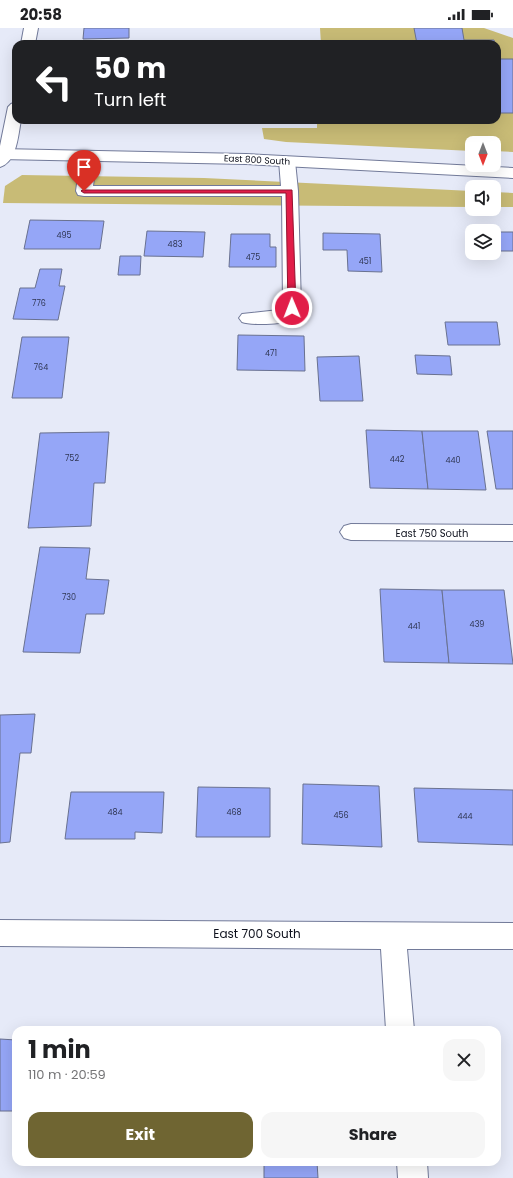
<!DOCTYPE html>
<html lang="en">
<head>
<meta charset="utf-8">
<style>
	:root { --surface:#fff; --page:#f6f6f6; --text:#202124; --muted:#757577; --accent:#6f6532 }
	body { margin:0; font-family:Poppins,sans-serif; background:var(--page); color:var(--text); height:100vh; display:flex; flex-direction:column; font-size:15px; white-space:nowrap }
	* { box-sizing:border-box; margin:0 }
	p { font-size:13px; color:var(--muted) }
	.icon { flex:none; width:22px; height:22px; fill:none; stroke:currentColor; stroke-width:2; stroke-linecap:round; stroke-linejoin:round }
	.map { position:relative; flex:1; overflow:hidden }
	.sheet { position:absolute; left:12px; top:998px; width:489px; height:140px; display:flex; flex-direction:column; background:var(--surface); border-radius:12px; box-shadow:0 4px 16px #0002 }
	.sheet>* { flex:none }
	.guide { position:absolute; left:12px; top:12px; width:489px; height:84px; border-radius:12px; box-shadow:0 4px 16px #0002; background:#202124; color:#fff; overflow:hidden }
	.needle { width:26px; rotate:180deg }
	.fabs { position:absolute; left:465px; top:108px; display:grid; gap:8px }
	.fabs a { display:grid; place-items:center; width:36px; height:36px; border-radius:8px; background:var(--surface); box-shadow:0 4px 16px #0002; font-size:20px }
	.pin { position:absolute; display:grid; place-items:center; width:34px; height:34px; color:#fff; margin:-41px -17px; border-radius:50% 50% 50% 0; rotate:-45deg; box-shadow:0 0 4px #0007 }
	.pin .icon { rotate:45deg }
	.me { position:absolute; width:44px; margin:-22px; rotate:359deg; stroke-linejoin:round; filter:drop-shadow(0 0 3px #0008) }
	.turn { display:flex; align-items:center; gap:14px; height:84px; padding:0 16px; font-size:18px }
	.turn .icon { width:52px; height:52px; stroke-width:2.5 }
	.turn b { display:block; font-size:28px; line-height:34px }
	.round { display:grid; place-items:center; flex:none; width:42px; height:42px; border-radius:12px; background:var(--page) }
	.overview { display:flex; align-items:center; justify-content:space-between; height:68px; padding:0 16px }
	h1 { font-size:24px; font-weight:700; line-height:30px }
	.button { display:flex; gap:8px; margin-top:auto; padding:8px 16px }
	.button a { flex:1; height:46px; border-radius:12px; background:var(--accent); color:#fff; font-size:16px; font-weight:700; line-height:46px; text-align:center }
	.button a+a { background:var(--page); color:var(--text) }
	.status { display:flex; justify-content:space-between; align-items:center; height:28px; padding:0 20px; background:var(--surface); direction:ltr }
	.status svg { height:11px; fill:currentColor }
	.map>svg:first-child { display:block }
	.green { fill:#c8bb76 }
	.building { fill:#95a6f7; stroke:#697190 }
	.lines { fill:none; stroke-linecap:round; stroke-linejoin:round }
	.minor-casing { stroke:#727a99; stroke-width:2 }
	.major-casing { stroke:#727a99; stroke-width:2 }
	.minor { fill:#fff; fill-rule:evenodd }
	.major { fill:#fff; fill-rule:evenodd }
	.route { fill:#e11d48; stroke:#92132f }
	.labels { text-anchor:middle; stroke-width:3.5; stroke-linejoin:round; paint-order:stroke }
	.number-label { font-size:8px; fill:#2f3653 }
	.far-street-label { font-size:9px; fill:#0d101c; stroke:#fff }
	.street-label { font-size:10px; fill:#0d101c; stroke:#fff }
	.near-street-label { font-size:12px; fill:#0d101c; stroke:#fff }
</style>
</head>
<body>
<div class="status"><b>20:58</b><svg viewBox="0 0 49 12"><path d="M0 12V9h3v3zM5 12V6h3v6zM10 12V3h3v9zM15 12V0h3v12zM26 1h20v11H26zM47 4h2v5h-2z"/></svg></div>
<div class="map">
<svg width="513" height="1150" viewBox="0 0 513 1150">
	<rect width="100%" height="100%" fill="#e6eaf8"/>
	<g class="green">
		<polygon points="320,0 484,0 513,10 513,124 494,123 494,115 472,115 472,123 286,114 264,111 262,100 317,100 317,92 497,92 497,16 321,16"/>
		<polygon points="22,147 204,150 472,163 472,179 3,175 5,158"/>
		<polygon points="494,164 513,165 513,179 494,179"/>
	</g>
	<g class="building">
		<polygon points="84,0 129,0 129,10 83,11"/>
		<polygon points="414,0 462,0 464,12 494,12 495,16 417,16"/>
		<rect x="497" y="31" width="16" height="54"/>
		<polygon points="30,192 104,193 100,221 24,221"/>
		<polygon points="147,203 205,204 203,229 144,228"/>
		<rect x="494" y="204" width="19" height="19"/>
		<polygon points="323,205 380,206 382,244 348,243 347,222 323,222"/>
		<polygon points="231,206 270,206 270,219 276,219 276,239 229,239"/>
		<polygon points="120,228 141,228 140,247 118,247"/>
		<polygon points="40,241 62,241 59,258 65,258 58,292 13,291 20,260 35,260"/>
		<polygon points="445,294 497,294 500,317 448,317"/>
		<polygon points="238,307 304,308 305,343 237,342"/>
		<polygon points="22,309 69,309 62,370 12,370"/>
		<polygon points="415,327 450,328 452,347 417,346"/>
		<polygon points="359,328 363,373 320,373 317,329"/>
		<polygon points="366,402 422,403 428,461 370,460"/>
		<polygon points="422,403 478,403 486,462 428,461"/>
		<polygon points="487,403 513,403 513,461 496,461"/>
		<polygon points="109,404 105,455 94,455 91,498 28,500 40,405"/>
		<polygon points="40,519 90,520 86,551 109,552 104,586 86,586 80,625 23,624"/>
		<polygon points="380,561 442,562 449,635 384,634"/>
		<polygon points="442,562 504,562 513,636 449,635"/>
		<polygon points="35,686 31,725 20,725 10,814 0,815 0,687"/>
		<polygon points="303,756 379,758 382,819 302,816"/>
		<polygon points="198,759 270,760 270,809 196,809"/>
		<polygon points="414,760 513,762 513,817 418,814"/>
		<polygon points="71,764 164,764 162,805 135,804 135,811 65,811"/>
		<polygon points="0,1011 16,1012 16,1083 0,1083"/>
		<polygon points="264,1134 317,1134 318,1150 264,1150"/>
	</g>
	<g class="lines">
		<g class="minor-casing">
			<g id="minor">
				<polygon points="24,0 38,0 35,16 21,16"/>
				<path d="M16 74V92H21C18 107 17 134 0 139V118L8 79 11 76Z"/>
				<path d="M89 123 95 125 97 128 93 158H281L279 133 281 130H293L295 133 298 163 301 280C298 284 295 290 290 292 282 297 250 297 242 294L239 290 242 286 279 282 283 278 282 168H84L78 167 76 163 81 128 83 125Z"/>
				<polygon points="351,496 513,497 513,513 351,512 344,510 340,504 344,498"/>
				<polygon points="0,892 513,895 513,921 407,921 414,1002 386,1002 381,921 0,918"/>
				<polygon points="397,1134 427,1134 428,1150 398,1150"/>
			</g>
		</g>
		<g class="major-casing">
			<polygon id="major" points="0,121 246,126 513,140 513,150 246,136 0,131"/>
		</g>
		<use href="#minor" class="minor"/>
		<use href="#major" class="major"/>
	</g>
	<polygon class="route" points="82,162 292,162 296,280 292,282 288,280 286,165 84,165 81,163"/>
	<g class="labels">
		<g class="number-label">
			<text x="64" y="210">495</text>
			<text x="175" y="219">483</text>
			<text x="253" y="232">475</text>
			<text x="365" y="236">451</text>
			<text x="39" y="278">776</text>
			<text x="271" y="328">471</text>
			<text x="41" y="342">764</text>
			<text x="72" y="433">752</text>
			<text x="397" y="434">442</text>
			<text x="453" y="435">440</text>
			<text x="69" y="572">730</text>
			<text x="477" y="599">439</text>
			<text x="414" y="601">441</text>
			<text x="115" y="787">484</text>
			<text x="234" y="787">468</text>
			<text x="341" y="790">456</text>
			<text x="465" y="791">444</text>
		</g>
		<g class="far-street-label">
			<text transform="translate(257 132) rotate(3)" y="3">East 800 South</text>
		</g>
		<g class="street-label">
			<text x="432" y="509">East 750 South</text>
		</g>
		<g class="near-street-label">
			<text x="257" y="910">East 700 South</text>
		</g>
	</g>
</svg>
<div class="fabs">
<a><svg class="needle" viewBox="-14 -14 28 28"><path d="M0-13l5 13h-10z" fill="#e53935"/><path d="M0 13l5-13h-10z" fill="#757577"/></svg></a>
<a><svg class="icon" aria-label="sound" viewBox="0 0 24 24"><path d="M4 9h4l5-4v14l-5-4H4zM17 9q2 3 0 6"/></svg></a>
<a><svg class="icon" aria-label="layers" viewBox="0 0 24 24"><path d="M12 4l9 5-9 5-9-5zM3 14l9 5 9-5"/></svg></a>
</div>
<div class="pin" style="left:84px;top:163px;background:#d93025"><svg class="icon" aria-label="arrive" viewBox="0 0 24 24"><path d="M6 21V4h12l-3 4 3 4H6"/></svg></div>
<svg class="me" style="left:292px;top:280px" viewBox="-20 -20 40 40"><circle r="17" fill="#e11d48" stroke="#fff" stroke-width="3"/><path d="M0-11L8 9 0 5-8 9z" fill="#fff"/></svg>
<div class="guide">
<div class="turn"><svg class="icon" aria-label="left" viewBox="0 0 24 24"><path d="M17 20v-9H6M10 6l-5 5 5 5"/></svg><div><b>50 m</b>Turn left</div></div>
</div>
<section class="sheet">
<div class="overview"><div><h1>1 min</h1><p>110 m · 20:59</p></div><a class="round"><svg class="icon" aria-label="close" viewBox="0 0 24 24"><path d="M6 6l12 12M18 6L6 18"/></svg></a></div>
<div class="button"><a>Exit</a><a>Share</a></div>
</section>
</div>
</body>
</html>
